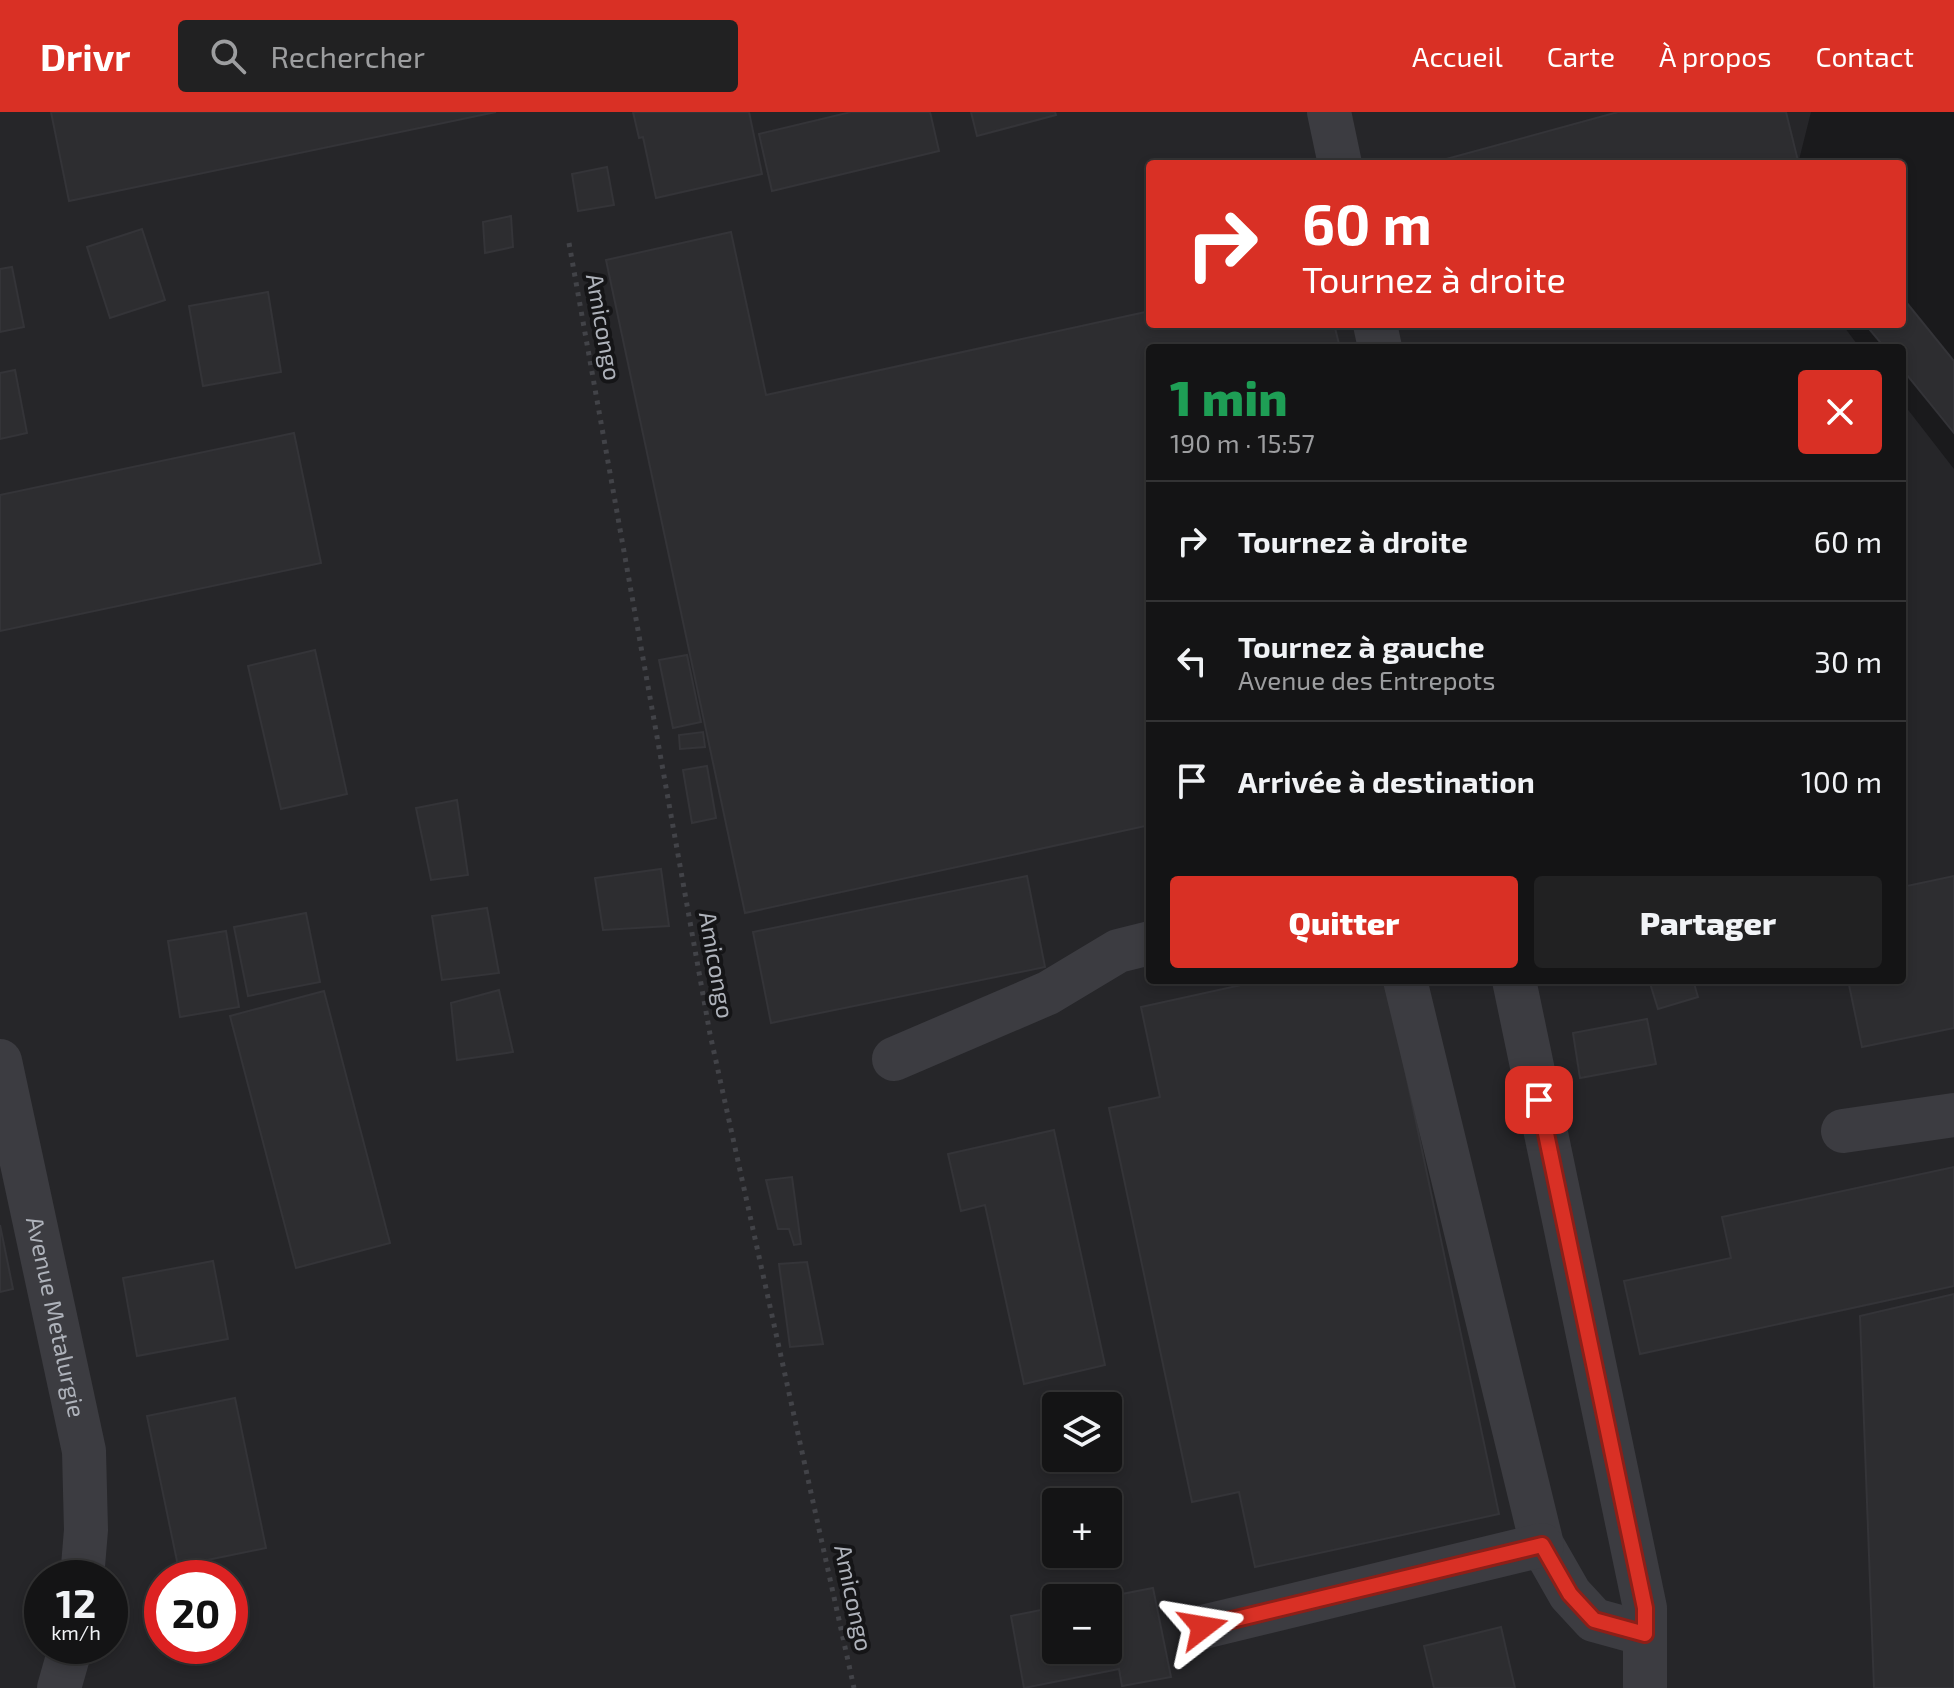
<!DOCTYPE html>
<html lang="fr">
<head>
<meta charset="utf-8">
<style>
	:root { --surface:#141415; --page:#212122; --text:#f1f3f6; --muted:#9d9ea0; --line:#333334; --accent:#d93025 }
	body { margin:0; font-family:"Exo 2",sans-serif; background:var(--page); color:var(--text); height:100vh; display:flex; flex-direction:column; font-size:30px; white-space:nowrap }
	* { box-sizing:border-box; margin:0 }
	p { font-size:26px; color:var(--muted) }
	.icon { flex:none; width:44px; height:44px; fill:none; stroke:currentColor; stroke-width:2; stroke-linecap:round; stroke-linejoin:round }
	.map { position:relative; flex:1; overflow:hidden }
	.details { position:absolute; left:1146px; top:232px; width:760px; height:640px; display:flex; flex-direction:column; background:var(--surface); border-radius:8px; box-shadow:0 4px 12px #0003,0 0 0 2px var(--line) }
	.details>* { flex:none }
	.hud { position:absolute; left:1146px; top:48px; width:760px; height:168px; border-radius:8px; box-shadow:0 4px 12px #0003,0 0 0 2px var(--line); background:#d93025; color:#fff; overflow:hidden }
	.fabs { position:absolute; left:1042px; top:1280px; display:grid; gap:16px }
	.fabs a { display:grid; place-items:center; width:80px; height:80px; border-radius:8px; background:var(--surface); box-shadow:0 4px 12px #0003,0 0 0 2px var(--line); font-size:40px }
	.speed { position:absolute; left:24px; top:1448px; display:flex; gap:16px; font-size:40px; font-weight:700; text-align:center }
	.speed>* { display:grid; place-content:center; width:104px; height:104px; border-radius:50%; background:var(--surface); box-shadow:0 4px 12px #0003,0 0 0 2px var(--line); line-height:1 }
	.speed small { font-size:20px; font-weight:400 }
	.speed .limit { border:12px solid #d22; background:#fff; color:#111 }
	.pin { position:absolute; display:grid; place-items:center; width:68px; height:68px; color:#fff; margin:-34px; border-radius:16px; box-shadow:0 4px 12px #0006 }
	.me { position:absolute; width:88px; margin:-44px; rotate:76deg; stroke-linejoin:round; filter:drop-shadow(0 0 6px #0008) }
	.turn { display:flex; align-items:center; gap:28px; height:168px; padding:0 24px; font-size:36px }
	.turn .icon { width:104px; height:104px; stroke-width:2.5 }
	.turn b { display:block; font-size:56px; line-height:68px }
	.round { display:grid; place-items:center; flex:none; width:84px; height:84px; border-radius:8px; background:var(--page) }
	.summary { display:flex; align-items:center; justify-content:space-between; height:136px; padding:0 24px }
	h1 { font-size:48px; font-weight:800; line-height:60px; color:#1e9e55 }
	.cta { display:flex; gap:16px; margin-top:auto; padding:16px 24px }
	.cta a { flex:1; height:92px; border-radius:8px; background:var(--accent); color:#fff; font-size:32px; font-weight:800; line-height:92px; text-align:center }
	.cta a+a { background:var(--page); color:var(--text) }
	ul { padding:0; list-style:none }
	li { display:flex; align-items:center; gap:24px; height:120px; padding:0 24px; border-top:2px solid var(--line) }
	li div { flex:1 }
	li b { display:block; font-size:30px }
	li em { font-style:normal }
	header { display:flex; align-items:center; gap:48px; box-sizing:border-box; height:112px; padding:0 40px; background:var(--accent); color:#fff }
	header strong { font-size:38px }
	nav { display:flex; gap:44px; margin-inline-start:auto; font-size:28px }
	.search { width:560px; height:72px; background:var(--page); display:flex; align-items:center; gap:20px; box-sizing:border-box; padding:0 28px; border-radius:8px; color:var(--muted); font-size:30px }
	.map>svg:first-child { display:block }
	.built { fill:#262629; fill-rule:evenodd }
	.building { fill:#2d2d30; stroke:#343438; stroke-width:2 }
	.lines { fill:none; stroke-linecap:round; stroke-linejoin:round }
	.path { stroke:#424348; stroke-width:5; stroke-dasharray:4 6; stroke-linecap:butt }
	.minor { stroke:#3c3c41; stroke-width:44 }
	.route-casing { stroke:#8d1f18; stroke-width:20 }
	.route { stroke:#d93025; stroke-width:14 }
	.labels { text-anchor:middle; stroke-width:8; stroke-linejoin:round; paint-order:stroke }
	.street-label { font-size:24px; fill:#aeb2ba; stroke:#151517 }
</style>
</head>
<body>
<header>
<strong>Drivr</strong>
<div class="search"><svg class="icon" aria-label="search" viewBox="0 0 24 24"><circle cx="10" cy="10" r="6"/><path d="M15 15l6 6"/></svg>Rechercher</div>
<nav><a>Accueil</a><a>Carte</a><a>À propos</a><a>Contact</a></nav>
</header>
<div class="map">
<svg width="1954" height="1576" viewBox="0 0 1954 1576">
	<rect width="100%" height="100%" fill="#1a1a1c"/>
	<path class="built" d="M0 0H1811L1798 52H1150V212H1842L1860 236H1150V868H1902V290L1954 357V1576H0ZM1056 1294H1108V1346H1056ZM1056 1390H1108V1442H1056ZM42 1466H110V1534H42ZM162 1466H230V1534H162ZM1056 1486H1108V1538H1056Z"/>
	<g class="building">
		<polygon points="51,0 496,0 69,89"/>
		<polygon points="633,0 749,0 762,62 656,86 643,25 639,26"/>
		<polygon points="851,0 930,0 939,39 772,79 759,22"/>
		<polygon points="971,0 1055,0 1056,3 977,24"/>
		<polygon points="1618,0 1786,0 1798,49 1789,52 1428,52"/>
		<polygon points="607,55 614,93 578,99 572,62"/>
		<polygon points="511,104 513,135 485,141 483,110"/>
		<polygon points="142,117 165,188 110,206 87,135"/>
		<polygon points="731,120 766,283 1150,199 1150,212 1334,212 1340,236 1150,236 1150,713 745,801 606,148"/>
		<polygon points="12,155 24,215 0,220 0,157"/>
		<polygon points="268,180 281,260 203,274 189,194"/>
		<polygon points="1902,185 1954,249 1954,321 1902,257 1902,236 1885,236 1865,212 1902,212"/>
		<polygon points="15,258 27,321 0,327 0,261"/>
		<polygon points="294,321 321,451 0,519 0,383"/>
		<polygon points="315,538 347,682 281,697 248,554"/>
		<polygon points="687,543 701,610 673,616 659,548"/>
		<polygon points="703,620 705,635 680,637 679,623"/>
		<polygon points="707,654 716,706 692,711 683,658"/>
		<polygon points="457,688 468,763 431,768 416,696"/>
		<polygon points="661,757 669,814 603,818 595,766"/>
		<polygon points="1027,764 1045,855 771,911 753,820"/>
		<polygon points="1954,764 1954,916 1862,935 1848,868 1902,868 1902,775"/>
		<polygon points="487,796 499,861 442,868 432,804"/>
		<polygon points="306,801 320,870 248,884 234,815"/>
		<polygon points="226,819 239,895 180,905 168,829"/>
		<polygon points="1264,868 1386,868 1499,1402 1255,1455 1239,1380 1192,1390 1109,996 1160,985 1141,895"/>
		<polygon points="1649,868 1693,868 1698,885 1658,897"/>
		<polygon points="499,878 513,940 457,948 451,891"/>
		<polygon points="324,879 390,1131 296,1156 230,904"/>
		<polygon points="1647,907 1656,952 1580,966 1573,921"/>
		<polygon points="1054,1018 1105,1253 1024,1272 985,1093 961,1099 948,1042"/>
		<polygon points="1954,1055 1954,1174 1640,1242 1624,1169 1731,1146 1722,1105"/>
		<polygon points="792,1065 801,1132 794,1133 789,1117 778,1117 766,1068"/>
		<polygon points="0,1113 13,1177 0,1180"/>
		<polygon points="213,1149 228,1227 137,1244 123,1166"/>
		<polygon points="807,1150 823,1232 790,1235 779,1152"/>
		<polygon points="1954,1182 1954,1576 1874,1576 1860,1204"/>
		<polygon points="235,1286 266,1436 178,1454 147,1304"/>
		<polygon points="1153,1476 1171,1565 1122,1574 1119,1557 1024,1576 1011,1504 1056,1495 1056,1538 1108,1538 1108,1486 1101,1486"/>
		<polygon points="1501,1515 1515,1576 1434,1576 1424,1534"/>
	</g>
	<g class="lines">
		<polyline class="path" points="569,131 710,922 854,1576"/>
		<g class="minor">
			<polyline points="1329,0 1340,52"/>
			<polyline points="1375,212 1380,236"/>
			<polyline points="1405,868 1542,1433 1570,1482 1594,1508 1645,1522"/>
			<polyline points="1514,868 1645,1496 1645,1576"/>
			<polyline points="894,947 1048,881 1118,839 1150,831"/>
			<path id="s1" d="M0 949 84 1339 86 1418 82 1466"/>
			<polyline points="1843,1019 1954,1003"/>
			<polyline points="1203,1515 1542,1433"/>
			<polyline points="59,1576 71,1534"/>
		</g>
	</g>
	<g class="lines">
		<g class="route-casing">
			<polyline id="route" points="1203,1515 1542,1433 1570,1482 1594,1508 1645,1522 1645,1496 1539,988"/>
		</g>
		<use href="#route" class="route"/>
	</g>
	<g class="labels">
		<g class="street-label">
			<text transform="translate(603 215) rotate(80)" y="8">Amicongo</text>
			<text transform="translate(716 853) rotate(80)" y="8">Amicongo</text>
			<text dy="8" stroke="none"><textPath href="#s1" startOffset="262">Avenue Metalurgie</textPath></text>
			<text transform="translate(853 1486) rotate(78)" y="8">Amicongo</text>
		</g>
	</g>
</svg>
<div class="fabs">
<a><svg class="icon" aria-label="layers" viewBox="0 0 24 24"><path d="M12 4l9 5-9 5-9-5zM3 14l9 5 9-5"/></svg></a>
<a>+</a>
<a>−</a>
</div>
<div class="speed"><div>12<small>km/h</small></div><div class="limit">20</div></div>
<div class="pin" style="left:1539px;top:988px;background:#d93025"><svg class="icon" aria-label="arrive" viewBox="0 0 24 24"><path d="M6 21V4h12l-3 4 3 4H6"/></svg></div>
<svg class="me" style="left:1203px;top:1515px" viewBox="-20 -20 40 40"><path d="M0-17L14 15 0 8-14 15z" fill="#d93025" stroke="#fff" stroke-width="4"/></svg>
<div class="hud">
<div class="turn"><svg class="icon" aria-label="right" viewBox="0 0 24 24"><path d="M7 20v-9h11M14 6l5 5-5 5"/></svg><div><b>60 m</b>Tournez à droite</div></div>
</div>
<section class="details">
<div class="summary"><div><h1>1 min</h1><p>190 m · 15:57</p></div><a class="round" style="background:#d93025;color:#fff"><svg class="icon" aria-label="close" viewBox="0 0 24 24"><path d="M6 6l12 12M18 6L6 18"/></svg></a></div>
<ul>
<li><svg class="icon" aria-label="right" viewBox="0 0 24 24"><path d="M7 20v-9h11M14 6l5 5-5 5"/></svg><div><b>Tournez à droite</b></div><em>60 m</em></li>
<li><svg class="icon" aria-label="left" viewBox="0 0 24 24"><path d="M17 20v-9H6M10 6l-5 5 5 5"/></svg><div><b>Tournez à gauche</b><p>Avenue des Entrepots</p></div><em>30 m</em></li>
<li><svg class="icon" aria-label="arrive" viewBox="0 0 24 24"><path d="M6 21V4h12l-3 4 3 4H6"/></svg><div><b>Arrivée à destination</b></div><em>100 m</em></li>
</ul>
<div class="cta"><a>Quitter</a><a>Partager</a></div>
</section>
</div>
</body>
</html>
